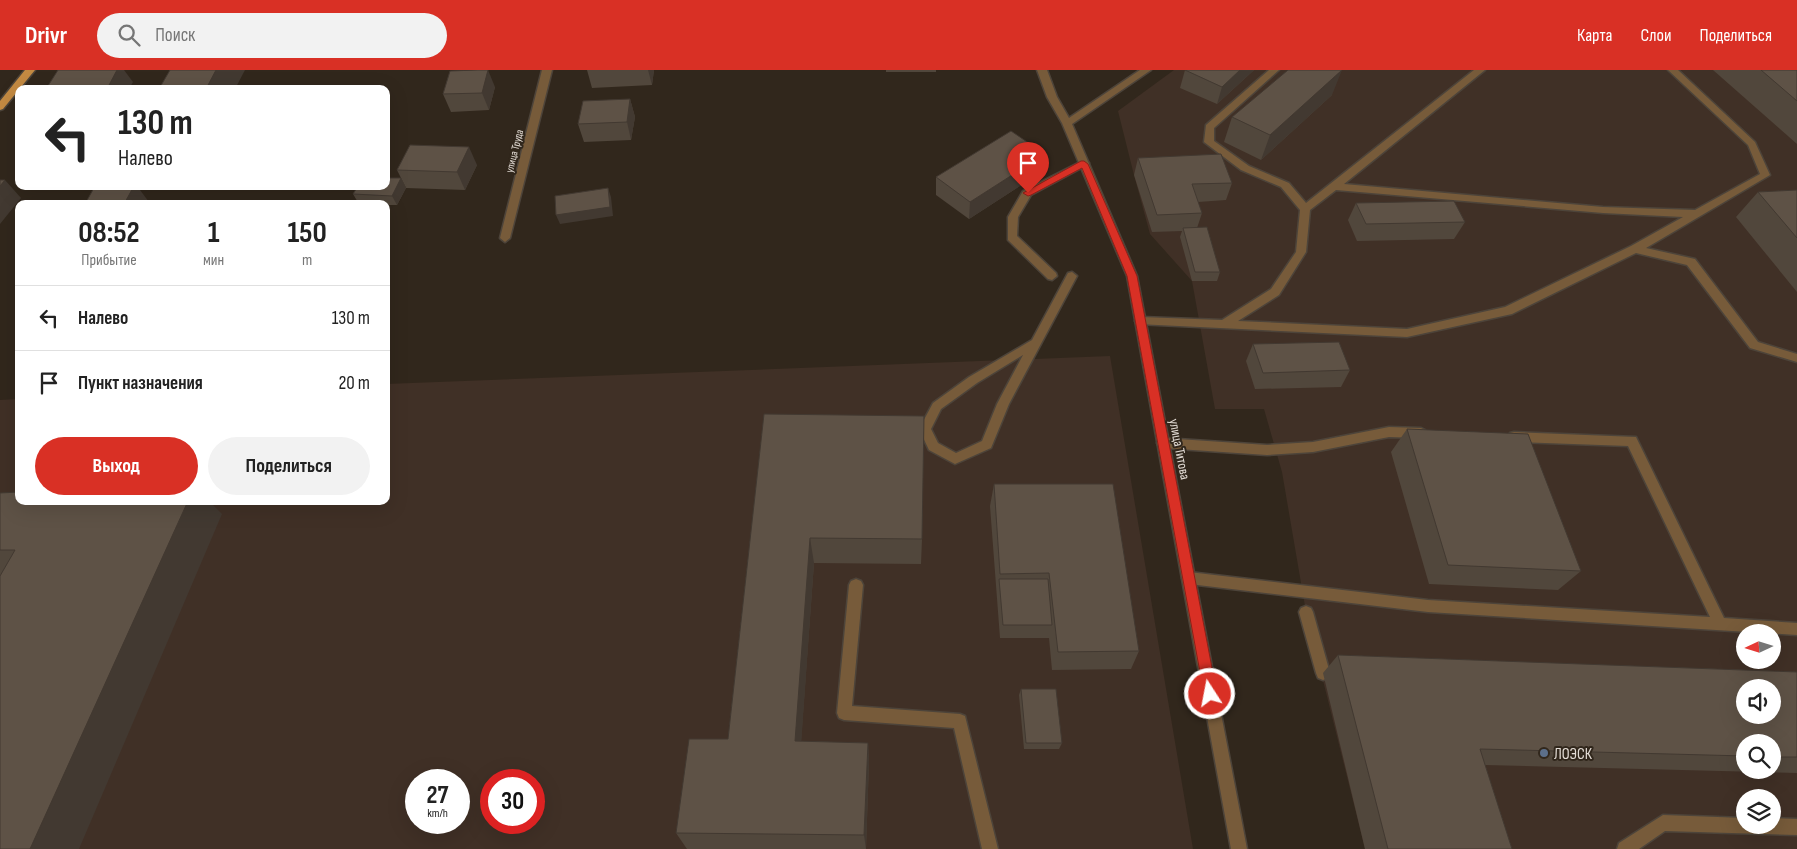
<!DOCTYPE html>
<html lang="ru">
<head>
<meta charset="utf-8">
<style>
	:root { --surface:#fff; --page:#f2f2f2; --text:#222; --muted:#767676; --line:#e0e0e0; --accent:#d93025 }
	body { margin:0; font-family:"Sofia Sans Condensed",sans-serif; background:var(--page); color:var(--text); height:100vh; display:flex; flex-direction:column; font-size:19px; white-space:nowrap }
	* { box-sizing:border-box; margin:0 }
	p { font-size:16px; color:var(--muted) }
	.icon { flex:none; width:28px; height:28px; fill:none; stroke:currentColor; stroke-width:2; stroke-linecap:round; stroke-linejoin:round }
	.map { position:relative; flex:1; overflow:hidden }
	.details { position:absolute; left:15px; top:130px; width:375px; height:305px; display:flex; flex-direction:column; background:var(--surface); border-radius:10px; box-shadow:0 5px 20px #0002 }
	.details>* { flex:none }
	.hud { position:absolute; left:15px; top:15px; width:375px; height:105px; border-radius:10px; box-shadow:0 5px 20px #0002; background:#fff; color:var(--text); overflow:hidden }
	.needle { width:32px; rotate:266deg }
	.fabs { position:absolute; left:1736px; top:554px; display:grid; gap:10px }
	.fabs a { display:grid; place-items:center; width:45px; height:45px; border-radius:50%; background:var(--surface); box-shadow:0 5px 20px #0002; font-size:25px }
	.speed { position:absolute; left:405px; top:699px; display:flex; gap:10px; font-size:25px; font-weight:700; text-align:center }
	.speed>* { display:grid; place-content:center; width:65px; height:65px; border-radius:50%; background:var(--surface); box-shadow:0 5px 20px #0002; line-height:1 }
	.speed small { font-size:12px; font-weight:400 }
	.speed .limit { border:8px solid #d22; background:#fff; color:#111 }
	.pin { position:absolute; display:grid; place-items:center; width:42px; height:42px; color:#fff; margin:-51px -21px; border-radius:50% 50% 50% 0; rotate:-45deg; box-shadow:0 0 5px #0007 }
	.pin .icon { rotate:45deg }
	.me { position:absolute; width:55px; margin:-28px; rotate:349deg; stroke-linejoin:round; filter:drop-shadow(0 0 4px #0008) }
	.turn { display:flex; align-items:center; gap:18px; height:105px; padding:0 20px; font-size:22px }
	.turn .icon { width:65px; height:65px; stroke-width:2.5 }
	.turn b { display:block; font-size:35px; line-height:42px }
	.eta { display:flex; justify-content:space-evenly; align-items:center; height:85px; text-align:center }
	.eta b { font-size:30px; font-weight:700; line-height:35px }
	.cta { display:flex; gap:10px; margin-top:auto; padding:10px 20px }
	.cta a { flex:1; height:58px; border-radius:30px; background:var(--accent); color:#fff; font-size:20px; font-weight:700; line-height:58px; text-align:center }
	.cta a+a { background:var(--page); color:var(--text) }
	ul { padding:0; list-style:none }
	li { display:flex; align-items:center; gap:15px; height:65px; padding:0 20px; border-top:1px solid var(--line) }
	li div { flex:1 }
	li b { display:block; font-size:19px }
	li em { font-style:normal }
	header { display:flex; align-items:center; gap:30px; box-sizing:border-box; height:70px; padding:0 25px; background:var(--accent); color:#fff }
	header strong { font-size:24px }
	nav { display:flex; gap:28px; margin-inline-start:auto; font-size:18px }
	.search { width:350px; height:45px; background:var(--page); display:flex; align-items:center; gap:12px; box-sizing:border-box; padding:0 18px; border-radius:28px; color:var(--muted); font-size:19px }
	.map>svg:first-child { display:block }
	.industrial { fill:#403026; fill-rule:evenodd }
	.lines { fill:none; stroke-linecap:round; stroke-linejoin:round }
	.lane-casing { stroke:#4d443a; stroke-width:3 }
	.street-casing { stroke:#4d443a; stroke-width:3 }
	.primary-casing { stroke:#4d443a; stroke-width:3 }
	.lane { fill:#775b3a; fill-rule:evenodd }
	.street { fill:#775b3a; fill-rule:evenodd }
	.primary { fill:#c48a42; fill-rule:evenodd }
	.wall { fill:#51473c; fill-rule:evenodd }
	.shaded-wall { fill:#423931 }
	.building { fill:#5e5246; stroke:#423931; fill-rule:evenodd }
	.route { fill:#d93025; stroke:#8d1f18 }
	.service-dot { fill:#5c6f8a; stroke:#31271c; stroke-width:2 }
	.labels { text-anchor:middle; stroke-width:4; stroke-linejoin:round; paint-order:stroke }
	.far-street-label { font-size:11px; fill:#e3dcd5; stroke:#31271c }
	.street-label { font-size:14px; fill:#e3dcd5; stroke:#31271c }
	.near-poi-label { font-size:16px; fill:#e3dcd5; stroke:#31271c; text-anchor:start }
</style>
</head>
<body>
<header>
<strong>Drivr</strong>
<div class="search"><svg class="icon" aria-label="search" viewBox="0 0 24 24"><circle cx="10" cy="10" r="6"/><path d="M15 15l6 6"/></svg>Поиск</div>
<nav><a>Карта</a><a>Слои</a><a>Поделиться</a></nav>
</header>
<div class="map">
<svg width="1797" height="779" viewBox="0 0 1797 779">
	<rect width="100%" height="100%" fill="#31271c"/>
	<g class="industrial">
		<path d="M1174 0H1797V779H1365L1306 542 1282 402 1264 339H1215L1192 211 1150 164 1134 105 1118 41ZM1745 562H1772V590H1745ZM1745 618H1772V645H1745ZM1745 672H1772V700H1745ZM1745 728H1772V755H1745Z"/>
		<path d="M1110 286 1193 779H0V330L19 329V431H386V314ZM416 710H459V752H416ZM491 710H534V752H491Z"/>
	</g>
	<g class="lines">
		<g class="lane-casing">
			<g id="lane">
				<path d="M1269 0H1279L1214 58V71L1249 96 1289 113 1306 133 1474 0H1485L1344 114 1603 137 1695 140 1760 104 1748 75 1668 0H1678L1755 72 1770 105 1646 178 1695 189 1758 272 1797 284V292L1750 278 1687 195 1636 183 1512 244 1407 267 1137 254 1135 251 1141 247 1222 250 1271 219 1296 182 1300 140 1281 117 1241 100 1204 72 1206 55ZM1336 120 1603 143 1683 147 1631 176 1505 237 1407 259 1238 251 1279 225 1306 182 1310 140Z"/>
				<polygon points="1084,90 1089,93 1087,95 1031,125 1018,147 1017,166 1056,203 1057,206 1052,210 1048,209 1008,170 1008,147 1023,121"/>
				<path d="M1072 202 1077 206 1009 334 991 378 955 394 929 380 919 359 933 333 969 307 1032 270 1068 203ZM1023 285 997 334 982 371 956 383 938 373 931 359 941 339 977 313Z"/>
				<polygon points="1389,357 1421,358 1425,360 1427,363 1425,366 1421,368 1389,367 1313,382 1267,385 1163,378 1159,377 1157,373 1159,369 1163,368 1267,375 1313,372"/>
				<polygon points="1514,362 1636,367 1724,548 1797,553 1797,565 1428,542 1189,514 1184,512 1182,508 1184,504 1189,502 1428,530 1710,547 1628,376 1514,372 1510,371 1508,367 1510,363"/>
				<polygon points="856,509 861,511 863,515 852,636 960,644 965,646 998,779 982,779 954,658 844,650 839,648 837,643 849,515 851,511"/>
				<polygon points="1306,536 1311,538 1313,542 1330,603 1328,608 1323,610 1318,608 1316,603 1299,542 1301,538"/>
				<polygon points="1663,745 1745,748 1745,755 1772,755 1772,748 1797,749 1797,765 1665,761 1639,779 1617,779 1619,773"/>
			</g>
		</g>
		<g class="street-casing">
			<g id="street">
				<polygon points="542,0 552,0 510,168 505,172 500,168"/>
				<polygon points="1037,0 1047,0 1057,27 1069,48 1140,0 1151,0 1072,54 1137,206 1247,779 1231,779 1127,206 1062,53 1047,27"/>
			</g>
		</g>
		<g class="primary-casing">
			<polygon id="primary" points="25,0 35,0 3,39 0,40 0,31"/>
		</g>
		<use href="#lane" class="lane"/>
		<use href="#street" class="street"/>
		<use href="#primary" class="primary"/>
	</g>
	<g class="wall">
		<polygon points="587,0 654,0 652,15 592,18"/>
		<rect x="886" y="0" width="50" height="2"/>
		<polygon points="1185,0 1254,0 1217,34 1180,18"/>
		<polygon points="1713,0 1797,0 1797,74"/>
		<polygon points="495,17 489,40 451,42 443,24"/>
		<polygon points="1332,25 1261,90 1224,72 1232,47"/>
		<polygon points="630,29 635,47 631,70 584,72 578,54"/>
		<polygon points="1138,88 1232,113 1226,130 1198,132 1202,143 1197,158 1220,202 1217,211 1192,211 1180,167 1182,161 1152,162 1134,105"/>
		<polygon points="477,95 465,120 406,118 397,100"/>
		<polygon points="1043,101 969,149 936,125 936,107"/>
		<polygon points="401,108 406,118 397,135 386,135 386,134 359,134 353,124"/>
		<polygon points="1797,120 1797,222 1736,147 1758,122"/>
		<polygon points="1356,133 1465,152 1454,169 1357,171 1348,150"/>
		<polygon points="1253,274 1350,300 1341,317 1255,319 1246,291"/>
		<polygon points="764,344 922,469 921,494 814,493 801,671 868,673 869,692 866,779 687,779 676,763 728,669"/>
		<polygon points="1407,359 1581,501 1558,520 1429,514 1391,382"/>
		<polygon points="994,414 1139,581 1131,599 1052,600 1049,568 1000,568 990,436"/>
		<polygon points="0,423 222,444 0,506"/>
		<path d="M1338 585 1797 602V703L1485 695 1512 779H1365L1323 603ZM1745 672H1772V700H1745Z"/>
		<polygon points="1021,619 1062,673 1059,679 1024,679 1019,625"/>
	</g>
	<g class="shaded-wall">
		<polygon points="117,0 124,0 133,12 129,19 107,19"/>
		<polygon points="216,0 245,0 235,19 206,19"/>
		<polygon points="488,0 495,17 489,40 482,23"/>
		<polygon points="648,0 654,0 652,15"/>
		<polygon points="1240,0 1254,0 1217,34 1222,17"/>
		<polygon points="1342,0 1332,25 1261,90 1270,65"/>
		<polygon points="630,29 635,47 631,70 627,52"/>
		<polygon points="469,77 477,95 465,120 457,102"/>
		<polygon points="1045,84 1043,101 969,149 970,132"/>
		<polygon points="401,108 406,118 397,135 392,126"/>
		<polygon points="5,110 21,128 0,154 0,116"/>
		<polygon points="134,116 137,116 149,132 148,134 124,134"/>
		<polygon points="608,118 611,127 613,146 560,154 556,145"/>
		<polygon points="188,431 209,431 222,444 79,779 30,779"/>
		<polygon points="810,468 814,493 800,690 795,671"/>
		<polygon points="868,673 869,692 866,779 864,765"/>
	</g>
	<g class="building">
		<polygon points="58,0 117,0 107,19 46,19"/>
		<polygon points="170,0 216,0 206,19 159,19"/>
		<polygon points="477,0 488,0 482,23 443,24 450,1"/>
		<polygon points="1185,0 1240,0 1222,17"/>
		<polygon points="1288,0 1342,0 1270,65 1232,47"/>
		<polygon points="1761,0 1797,0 1797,31"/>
		<polygon points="630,29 627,52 578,54 583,31"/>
		<polygon points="1011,61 1045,84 970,132 936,107"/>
		<polygon points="410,75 469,77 457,102 397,100"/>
		<polygon points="1221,84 1232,113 1192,114 1202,143 1157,145 1138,88"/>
		<polygon points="386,108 401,108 392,126 353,124 358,116 386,116"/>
		<polygon points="0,110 5,110 0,116"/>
		<polygon points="95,116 134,116 124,134 85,134"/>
		<polygon points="608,118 610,137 556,145 555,126"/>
		<polygon points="1797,120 1797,168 1758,122"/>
		<polygon points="1454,131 1465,152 1366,154 1356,133"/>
		<polygon points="1207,157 1220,202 1195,202 1183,158"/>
		<polygon points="1339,272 1350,300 1263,303 1253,274"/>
		<polygon points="764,344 924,346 922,469 810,468 795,671 868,673 864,765 676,763 689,669 728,669"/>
		<polygon points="1407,359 1528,364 1581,501 1448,495"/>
		<polygon points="994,414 1113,414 1139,581 1058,582 1049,503 1000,504"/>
		<polygon points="19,422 19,431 188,431 30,779 0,779 0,506 15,480 0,480 0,423"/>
		<polygon points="999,509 1048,509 1052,555 1003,555"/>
		<path d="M1338 585 1797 602V687H1772V672H1745V686L1480 679 1512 779H1388ZM1745 618H1772V645H1745Z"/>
		<polygon points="1021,619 1056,619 1062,673 1026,673"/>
	</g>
	<polygon class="route" points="1081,91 1084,91 1088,94 1137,206 1217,624 1215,629 1210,630 1206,629 1204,624 1127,206 1082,98 1031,125 1028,126 1023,123"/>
	<circle class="service-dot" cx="1544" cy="683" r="5"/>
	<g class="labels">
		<g class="far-street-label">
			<text transform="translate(514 81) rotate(-76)" y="4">улица Труда</text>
		</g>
		<g class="street-label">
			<text transform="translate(1180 379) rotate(79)" y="5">улица Титова</text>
		</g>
		<g class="near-poi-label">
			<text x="1554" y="689">ЛОЭСК</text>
		</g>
	</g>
</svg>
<div class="fabs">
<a><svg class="needle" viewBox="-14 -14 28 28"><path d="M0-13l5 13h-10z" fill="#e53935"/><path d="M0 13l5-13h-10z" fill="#767676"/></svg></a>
<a><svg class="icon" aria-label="sound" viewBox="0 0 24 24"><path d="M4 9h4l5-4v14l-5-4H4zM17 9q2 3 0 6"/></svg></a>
<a><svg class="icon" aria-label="search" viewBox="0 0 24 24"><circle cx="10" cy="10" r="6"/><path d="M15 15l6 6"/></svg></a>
<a><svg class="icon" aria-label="layers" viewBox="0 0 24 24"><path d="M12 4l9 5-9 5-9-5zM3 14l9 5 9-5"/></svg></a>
</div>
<div class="speed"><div>27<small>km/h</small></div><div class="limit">30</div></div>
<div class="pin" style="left:1028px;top:123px;background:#d93025"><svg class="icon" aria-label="arrive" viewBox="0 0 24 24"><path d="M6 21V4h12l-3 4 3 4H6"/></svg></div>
<svg class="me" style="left:1210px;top:624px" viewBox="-20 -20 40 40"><circle r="17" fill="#d93025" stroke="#fff" stroke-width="3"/><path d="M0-11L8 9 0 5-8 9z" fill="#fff"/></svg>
<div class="hud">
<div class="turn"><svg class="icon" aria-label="left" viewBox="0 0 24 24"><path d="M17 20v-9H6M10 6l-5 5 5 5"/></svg><div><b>130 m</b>Налево</div></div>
</div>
<section class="details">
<div class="eta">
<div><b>08:52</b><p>Прибытие</p></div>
<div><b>1</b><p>мин</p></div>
<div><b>150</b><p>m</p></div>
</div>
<ul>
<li><svg class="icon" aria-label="left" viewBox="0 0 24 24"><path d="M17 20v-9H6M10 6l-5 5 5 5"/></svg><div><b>Налево</b></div><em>130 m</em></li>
<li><svg class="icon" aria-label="arrive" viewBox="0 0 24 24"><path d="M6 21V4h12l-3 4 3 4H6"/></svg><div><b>Пункт назначения</b></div><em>20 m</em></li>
</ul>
<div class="cta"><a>Выход</a><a>Поделиться</a></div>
</section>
</div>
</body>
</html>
